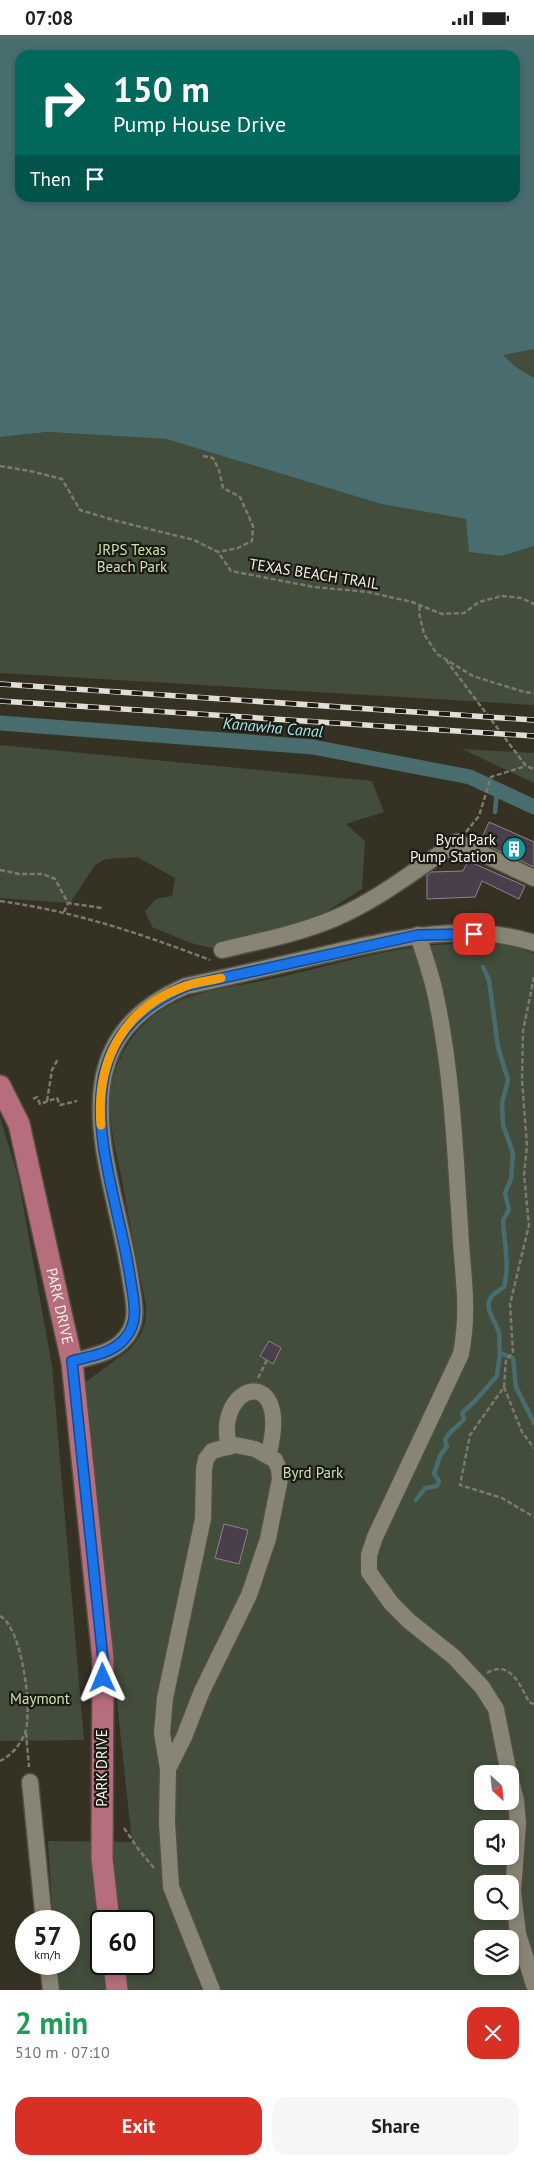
<!DOCTYPE html>
<html lang="en">
<head>
<meta charset="utf-8">
<style>
	:root { --surface:#fff; --page:#f6f6f6; --text:#202124; --muted:#757577; --accent:#d93025 }
	body { margin:0; font-family:"PT Sans",sans-serif; background:var(--page); color:var(--text); height:100vh; display:flex; flex-direction:column; font-size:19px; white-space:nowrap }
	* { box-sizing:border-box; margin:0 }
	p { font-size:16px; color:var(--muted) }
	.icon { flex:none; width:28px; height:28px; fill:none; stroke:currentColor; stroke-width:2; stroke-linecap:round; stroke-linejoin:round }
	.map { position:relative; height:1955px; overflow:hidden }
	.drawer { display:flex; flex-direction:column; background:var(--surface); flex:1 }
	.drawer>* { flex:none }
	.hud { position:absolute; left:15px; top:15px; width:505px; height:152px; border-radius:15px; box-shadow:0 2px 8px #0003; background:#00695c; color:#fff; overflow:hidden }
	.needle { width:32px; rotate:153deg }
	.buttons { position:absolute; left:474px; top:1730px; display:grid; gap:10px }
	.buttons a { display:grid; place-items:center; width:45px; height:45px; border-radius:10px; background:var(--surface); box-shadow:0 2px 8px #0003; font-size:25px }
	.speed { position:absolute; left:15px; top:1875px; display:flex; gap:10px; font-size:25px; font-weight:700; text-align:center }
	.speed>* { display:grid; place-content:center; width:65px; height:65px; border-radius:50%; background:var(--surface); box-shadow:0 2px 8px #0003; line-height:1 }
	.speed small { font-size:12px; font-weight:400 }
	.speed .limit { border:2px solid #111; border-radius:8px; background:#fff; color:#111 }
	.pin { position:absolute; display:grid; place-items:center; width:42px; height:42px; color:#fff; margin:-21px; border-radius:10px; box-shadow:0 2px 8px #0006 }
	.me { position:absolute; width:55px; margin:-28px; rotate:359deg; stroke-linejoin:round; filter:drop-shadow(0 0 4px #0008) }
	.turn { display:flex; align-items:center; gap:18px; height:105px; padding:0 15px; font-size:22px }
	.turn .icon { width:65px; height:65px; stroke-width:2.5 }
	.turn b { display:block; font-size:35px; line-height:42px }
	.then { display:flex; align-items:center; height:48px; padding:0 15px; background:#0003; gap:10px; font-size:19px }
	.round { display:grid; place-items:center; flex:none; width:52px; height:52px; border-radius:15px; background:var(--page) }
	.overview { display:flex; align-items:center; justify-content:space-between; height:85px; padding:0 15px }
	h1 { font-size:30px; font-weight:700; line-height:38px; color:#1e9e55 }
	.action { display:flex; gap:10px; margin-top:auto; padding:10px 15px }
	.action a { flex:1; height:58px; border-radius:15px; background:var(--accent); color:#fff; font-size:20px; font-weight:700; line-height:58px; text-align:center }
	.action a+a { background:var(--page); color:var(--text) }
	.status { display:flex; justify-content:space-between; align-items:center; height:35px; padding:0 25px; background:var(--surface); direction:ltr }
	.status svg { height:14px; fill:currentColor }
	.map>svg:first-child { display:block }
	.green { fill:#434d3b; fill-rule:evenodd }
	.water { fill:#496d6f; fill-rule:evenodd }
	.lines { fill:none; stroke-linecap:round; stroke-linejoin:round }
	.stream { stroke:#496d6f; stroke-width:4.5 }
	.canal { stroke:#496d6f; stroke-width:15 }
	.building { fill:#4a3e4b; stroke:#8f8290 }
	.minor-casing { stroke:#524e41; stroke-width:19 }
	.major-casing { stroke:#524e41; stroke-width:24 }
	.path { stroke:#7d7a6d; stroke-width:2.5; stroke-dasharray:5 2.5; stroke-linecap:butt }
	.minor { stroke:#898574; stroke-width:16 }
	.major { stroke:#b66d7c; stroke-width:21 }
	.rail-casing { stroke:#e2ded5; stroke-width:5.5 }
	.rail { stroke:#1c1a13; stroke-width:4; stroke-dasharray:11; stroke-linecap:butt }
	.route-casing { stroke:#114b97; stroke-width:12 }
	.route { stroke:#1a73e8; stroke-width:9 }
	.slow { stroke:#f59e0b; stroke-width:9 }
	.labels { text-anchor:middle; stroke-width:4.5; stroke-linejoin:round; paint-order:stroke }
	.park-label { font-size:15px; fill:#c8e4b3; stroke:#1c1a13 }
	.street-label { font-size:15px; fill:#f5f2e9; stroke:#1c1a13 }
	.poi-label { font-size:15px; fill:#f5f2e9; stroke:#1c1a13; text-anchor:end }
	.water-label { font-size:16px; font-style:italic; fill:#a0e8eb; stroke:#1c1a13 }
</style>
</head>
<body>
<div class="status"><b>07:08</b><svg viewBox="0 0 49 12"><path d="M0 12V9h3v3zM5 12V6h3v6zM10 12V3h3v9zM15 12V0h3v12zM26 1h20v11H26zM47 4h2v5h-2z"/></svg></div>
<div class="map">
<svg width="534" height="1955" viewBox="0 0 534 1955">
	<rect width="100%" height="100%" fill="#363223"/>
	<g class="green">
		<polygon points="528,314 534,314 534,343 516,332 503,320"/>
		<polygon points="48,397 166,404 381,469 466,484 502,521 534,511 534,670 0,638 0,402"/>
		<polygon points="0,710 372,746 384,777 346,789 365,806 362,854 324,878 281,894 243,900 216,914 191,908 152,892 145,876 156,864 172,861 175,843 137,822 106,824 95,830 70,868 0,863"/>
		<polygon points="462,714 534,718 534,748"/>
		<path d="M508 909 534 919V1955H58L56 1929H69V1886H53L48 1806 132 1807 83 1349 130 1314 140 1301 145 1288 146 1271C138 1229 129 1187 122 1145 115 1111 105 1079 113 1045 119 1015 141 986 168 971 194 956 236 951 266 945 319 934 371 917 425 911 452 908 480 910 508 909ZM482 1739H510V1766H482ZM482 1794H510V1821H482ZM482 1849H510V1876H482ZM101 1886H144V1929H101ZM482 1904H510V1931H482Z"/>
		<polygon points="0,1082 18,1142 52,1331 84,1705 0,1706"/>
	</g>
	<path class="water" d="M0 0H534V314L503 320 516 332 534 343V511L502 521 469 517 466 484 381 469 166 404 48 397 0 402ZM20 20H515V162H20Z"/>
	<g class="lines">
		<g class="stream">
			<polyline points="495,777 497,755"/>
			<path d="M483 932 489 945 498 1012 508 1045 502 1068 503 1090 513 1118 511 1144 505 1158 509 1175 503 1185C504 1208 510 1229 504 1252 501 1255 495 1257 492 1261 482 1272 497 1288 499 1298 500 1304 499 1312 500 1318L513 1323 516 1352 534 1388"/>
			<path d="M416 1465 425 1453 437 1451 439 1446 434 1439 440 1421 447 1411 445 1405C449 1396 458 1392 464 1384L462 1378 475 1366 497 1341 500 1318"/>
		</g>
		<polyline class="canal" points="0,688 313,712 470,742 534,772"/>
	</g>
	<g class="building">
		<polygon points="489,787 534,807 534,832 480,807"/>
		<polygon points="468,826 525,851 519,864 482,846 475,862 427,864 427,840 431,837 463,836"/>
		<polygon points="269,1306 281,1313 273,1329 260,1321"/>
		<polygon points="224,1489 248,1495 239,1529 215,1523"/>
	</g>
	<g class="lines">
		<g class="minor-casing">
			<g id="minor">
				<path d="M418 900C424 920 432 941 436 962 452 1037 455 1114 460 1191 462 1238 470 1271 461 1319L375 1502 369 1520V1537L391 1568 409 1586 454 1622 482 1652 496 1674 509 1739"/>
				<path d="M222 915C259 906 297 899 333 884 378 865 417 834 457 807L534 843"/>
				<path d="M72 1327C90 1321 113 1319 126 1302 139 1286 134 1267 131 1248 116 1138 47 1010 186 951 233 941 280 930 327 919 393 904 468 886 534 908"/>
				<path d="M229 1412C213 1347 294 1326 268 1421"/>
				<polyline points="168,1734 184,1702 202,1656 249,1560 268,1504 280,1444 279,1434 275,1425 255,1414 235,1410 212,1416 206,1424 204,1434 203,1484 165,1663 162,1698 168,1734 167,1787 171,1852 212,1955"/>
				<polyline points="510,1742 516,1765 518,1789 513,1856 518,1899 534,1950"/>
				<polyline points="30,1747 44,1886"/>
				<polyline points="48,1929 51,1955"/>
			</g>
		</g>
		<g class="major-casing">
			<g id="major">
				<path id="s1" d="M0 1051 19 1089 72 1327 103 1624 102 1824 109 1886"/>
				<polyline points="114,1929 117,1955"/>
			</g>
		</g>
		<g class="path">
			<polyline points="203,421 213,423 219,435 223,453 240,462 253,491 252,506 238,513 218,517"/>
			<polyline points="0,431 30,436 62,444 80,475 117,486 194,505 218,517 231,536 314,552 368,557 412,567 442,579 464,578 479,567 502,561 521,563 534,569"/>
			<polyline points="420,571 419,578 424,599 437,619 473,641 524,657 534,658"/>
			<polyline points="446,625 526,731 534,734"/>
			<polyline points="466,797 479,781 491,742 526,731"/>
			<polyline points="0,835 19,839 43,839 55,844 68,868 102,873"/>
			<path d="M0 866C77 877 139 898 210 925"/>
			<polyline points="64,877 68,868"/>
			<polyline points="534,942 523,996 522,1045 527,1111 524,1140 529,1190 510,1269 513,1318 506,1324 504,1352 470,1400 460,1450 502,1463 534,1482"/>
			<polyline points="33,1064 37,1062 40,1069 57,1063 60,1070 77,1066"/>
			<polyline points="47,1066 52,1035 58,1024"/>
			<polyline points="258,1343 267,1325"/>
			<polyline points="504,1352 522,1397 534,1413"/>
			<path d="M0 1581C22 1592 33 1676 25 1698 20 1710 12 1720 0 1726"/>
			<path d="M487 1638C510 1624 520 1650 529 1667L534 1669"/>
			<polyline points="26,1698 29,1732"/>
			<polyline points="124,1793 139,1815 154,1833"/>
		</g>
		<use href="#minor" class="minor"/>
		<use href="#major" class="major"/>
		<g class="rail-casing">
			<g id="rail">
				<polyline points="0,649 534,685"/>
				<polyline points="0,666 534,701"/>
			</g>
		</g>
		<use href="#rail" class="rail"/>
	</g>
	<g class="lines">
		<g class="route-casing">
			<path id="route" d="M103 1643V1624L72 1326C90 1321 113 1319 126 1302 139 1286 134 1267 131 1248 116 1138 47 1011 186 951L418 900 474 899"/>
		</g>
		<use href="#route" class="route"/>
		<path class="slow" d="M101 1090C96 1027 122 975 183 952 195 947 209 946 221 943"/>
	</g>
	<defs>
		<g id="building-disc" transform="scale(1.25)"><circle r="9.5" fill="#0f9aa8" stroke="#1c1a13"/><path d="M-4-6H4V6H1V3H-1V6H-4ZM-2.5-4.3h1.7v1.8h-1.7ZM.8-4.3h1.7v1.8H.8ZM-2.5-1h1.7V.8h-1.7ZM.8-1h1.7V.8H.8Z" fill="#fff"/></g>
	</defs>
	<g fill-rule="evenodd">
		<use href="#building-disc" x="514" y="814"/>
	</g>
	<g class="labels">
		<g class="park-label">
			<text x="132" y="520">JRPS Texas<tspan x="132" dy="17">Beach Park</tspan></text>
			<text x="313" y="1443">Byrd Park</text>
			<text x="40" y="1669">Maymont</text>
		</g>
		<g class="street-label">
			<text transform="translate(314 539) rotate(9)" y="5">TEXAS BEACH TRAIL</text>
			<text dy="5" stroke="none"><textPath href="#s1" startOffset="229">PARK DRIVE</textPath></text>
			<text transform="translate(102 1733) rotate(-90)" y="5">PARK DRIVE</text>
		</g>
		<g class="poi-label">
			<text x="496" y="810">Byrd Park<tspan x="496" dy="17">Pump Station</tspan></text>
		</g>
		<g class="water-label">
			<text transform="translate(273 692) rotate(5)" y="6">Kanawha Canal</text>
		</g>
	</g>
</svg>
<div class="buttons">
<a><svg class="needle" viewBox="-14 -14 28 28"><path d="M0-13l5 13h-10z" fill="#e53935"/><path d="M0 13l5-13h-10z" fill="#757577"/></svg></a>
<a><svg class="icon" aria-label="sound" viewBox="0 0 24 24"><path d="M4 9h4l5-4v14l-5-4H4zM17 9q2 3 0 6"/></svg></a>
<a><svg class="icon" aria-label="search" viewBox="0 0 24 24"><circle cx="10" cy="10" r="6"/><path d="M15 15l6 6"/></svg></a>
<a><svg class="icon" aria-label="layers" viewBox="0 0 24 24"><path d="M12 4l9 5-9 5-9-5zM3 14l9 5 9-5"/></svg></a>
</div>
<div class="speed"><div>57<small>km/h</small></div><div class="limit">60</div></div>
<div class="pin" style="left:474px;top:899px;background:#d93025"><svg class="icon" aria-label="arrive" viewBox="0 0 24 24"><path d="M6 21V4h12l-3 4 3 4H6"/></svg></div>
<svg class="me" style="left:103px;top:1643px" viewBox="-20 -20 40 40"><path d="M0-17L14 15 0 8-14 15z" fill="#1a73e8" stroke="#fff" stroke-width="4"/></svg>
<div class="hud">
<div class="turn"><svg class="icon" aria-label="right" viewBox="0 0 24 24"><path d="M7 20v-9h11M14 6l5 5-5 5"/></svg><div><b>150 m</b>Pump House Drive</div></div>
<div class="then">Then<svg class="icon" aria-label="arrive" viewBox="0 0 24 24"><path d="M6 21V4h12l-3 4 3 4H6"/></svg></div>
</div>
</div>
<section class="drawer">
<div class="overview"><div><h1>2 min</h1><p>510 m · 07:10</p></div><a class="round" style="background:#d93025;color:#fff"><svg class="icon" aria-label="close" viewBox="0 0 24 24"><path d="M6 6l12 12M18 6L6 18"/></svg></a></div>
<div class="action"><a>Exit</a><a>Share</a></div>
</section>
</body>
</html>
